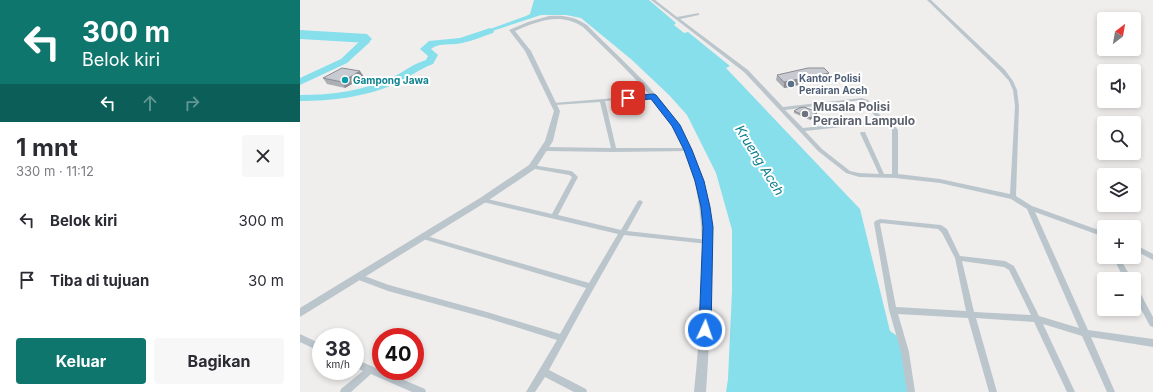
<!DOCTYPE html>
<html lang="id">
<head>
<meta charset="utf-8">
<style>
	:root { --surface:#fff; --page:#f7f7f7; --text:#2b2b33; --muted:#7c7c81; --accent:#0f766e }
	body { margin:0; font-family:Inter,sans-serif; background:var(--page); color:var(--text); height:100vh; display:flex; flex-direction:column; font-size:15px; white-space:nowrap }
	* { box-sizing:border-box; margin:0 }
	p { font-size:13px; color:var(--muted) }
	.icon { flex:none; width:22px; height:22px; fill:none; stroke:currentColor; stroke-width:2; stroke-linecap:round; stroke-linejoin:round }
	.map { position:relative; flex:1; overflow:hidden }
	.sheet { display:flex; flex-direction:column; background:var(--surface); width:300px }
	.sheet>* { flex:none }
	.guide { background:#0f766e; color:#fff; overflow:hidden }
	.needle { width:26px; rotate:31deg }
	.fabs { position:absolute; left:797px; top:12px; display:grid; gap:8px }
	.fabs a { display:grid; place-items:center; width:44px; height:44px; border-radius:4px; background:var(--surface); box-shadow:0 2px 6px #0003; font-size:20px }
	.speed { position:absolute; left:12px; top:328px; display:flex; gap:8px; font-size:20px; font-weight:700; text-align:center }
	.speed>* { display:grid; place-content:center; width:52px; height:52px; border-radius:50%; background:var(--surface); box-shadow:0 2px 6px #0003; line-height:1 }
	.speed small { font-size:10px; font-weight:400 }
	.speed .limit { border:6px solid #d22; background:#fff; color:#111 }
	.pin { position:absolute; display:grid; place-items:center; width:34px; height:34px; color:#fff; margin:-17px; border-radius:8px; box-shadow:0 2px 6px #0006 }
	.me { position:absolute; width:44px; margin:-22px; rotate:3deg; stroke-linejoin:round; filter:drop-shadow(0 0 3px #0008) }
	.turn { display:flex; align-items:center; gap:14px; height:84px; padding:0 16px; font-size:18px }
	.turn .icon { width:52px; height:52px; stroke-width:2.5 }
	.turn b { display:block; font-size:28px; line-height:34px }
	.lanes { display:flex; align-items:center; height:38px; padding:0 16px; background:#0003; justify-content:center; gap:20px; direction:ltr }
	.lanes .off { opacity:.35 }
	.round { display:grid; place-items:center; flex:none; width:42px; height:42px; border-radius:4px; background:var(--page) }
	.headline { display:flex; align-items:center; justify-content:space-between; height:68px; padding:0 16px }
	h1 { font-size:24px; font-weight:700; line-height:30px }
	.primary-button { display:flex; gap:8px; margin-top:auto; padding:8px 16px }
	.primary-button a { flex:1; height:46px; border-radius:4px; background:var(--accent); color:#fff; font-size:16px; font-weight:700; line-height:46px; text-align:center }
	.primary-button a+a { background:var(--page); color:var(--text) }
	ul { padding:0; list-style:none }
	li { display:flex; align-items:center; gap:12px; height:60px; padding:0 16px }
	li div { flex:1 }
	li b { display:block; font-size:15px }
	li em { font-style:normal }
	main { display:flex; flex:1; min-height:0 }
	.map>svg:first-child { display:block }
	.water { fill:#87dfeb }
	.lines { fill:none; stroke-linecap:round; stroke-linejoin:round }
	.river { fill:#87dfeb; fill-rule:evenodd }
	.minor { fill:#bbc6cc; fill-rule:evenodd }
	.tertiary { fill:#bbc6cc; fill-rule:evenodd }
	.wall { fill:#abaeb3 }
	.shaded-wall { fill:#8b8d92 }
	.building { fill:#c7cad0; stroke:#8b8d92 }
	.route { fill:#1a73e8; stroke:#114b97 }
	.culture-dot { fill:#0f9aa8; stroke:#fff; stroke-width:1.5 }
	.service-dot { fill:#5c6f8a; stroke:#fff; stroke-width:1.5 }
	.worship-dot { fill:#6b7280; stroke:#fff; stroke-width:1.5 }
	.labels { text-anchor:middle; stroke-width:4; stroke-linejoin:round; paint-order:stroke }
	.far-service-label { font-size:10px; font-weight:bold; fill:#4e5e75; stroke:#fff; text-anchor:start }
	.far-culture-label { font-size:10px; font-weight:bold; fill:#0d838f; stroke:#fff; text-anchor:start }
	.worship-label { font-size:12px; font-weight:bold; fill:#5b616d; stroke:#fff; text-anchor:start }
	.water-label { font-size:13px; font-style:italic; fill:#0d7f90; stroke:#fff }
</style>
</head>
<body>
<main>
<section class="sheet">
<div class="guide">
<div class="turn"><svg class="icon" aria-label="left" viewBox="0 0 24 24"><path d="M17 20v-9H6M10 6l-5 5 5 5"/></svg><div><b>300 m</b>Belok kiri</div></div>
<div class="lanes"><svg class="icon" aria-label="left" viewBox="0 0 24 24"><path d="M17 20v-9H6M10 6l-5 5 5 5"/></svg><svg class="icon off" aria-label="ahead" viewBox="0 0 24 24"><path d="M12 20V5M6 11l6-6 6 6"/></svg><svg class="icon off" aria-label="right" viewBox="0 0 24 24"><path d="M7 20v-9h11M14 6l5 5-5 5"/></svg></div>
</div>
<div class="headline"><div><h1>1 mnt</h1><p>330 m · 11:12</p></div><a class="round"><svg class="icon" aria-label="close" viewBox="0 0 24 24"><path d="M6 6l12 12M18 6L6 18"/></svg></a></div>
<ul>
<li><svg class="icon" aria-label="left" viewBox="0 0 24 24"><path d="M17 20v-9H6M10 6l-5 5 5 5"/></svg><div><b>Belok kiri</b></div><em>300 m</em></li>
<li><svg class="icon" aria-label="arrive" viewBox="0 0 24 24"><path d="M6 21V4h12l-3 4 3 4H6"/></svg><div><b>Tiba di tujuan</b></div><em>30 m</em></li>
</ul>
<div class="primary-button"><a>Keluar</a><a>Bagikan</a></div>
</section>
<div class="map">
<svg width="853" height="392" viewBox="0 0 853 392">
	<rect width="100%" height="100%" fill="#f0eded"/>
	<g class="water">
		<polygon points="234,0 349,0 376,23 374,25 384,33 388,32 430,66 426,68 560,209 590,331 600,338 608,392 426,392 428,379 432,291 432,230 416,173 387,115 369,95 332,60 281,18 266,15 241,15 174,37 171,36 226,16 230,14"/>
		<polygon points="0,30 67,34 72,39 68,43 0,39"/>
	</g>
	<g class="lines">
		<g class="river">
			<path d="M190 28 194 31 193 33C183 36 173 41 162 43 151 46 140 42 131 49L138 55 133 64C119 69 108 78 95 84 65 97 32 101 0 101V95C32 95 64 91 93 77 105 71 113 64 126 60L128 56 120 49 129 41 160 38Z"/>
			<polygon points="48,35 67,37 70,42 47,63 0,85 0,78 41,59 60,41 45,40 43,38"/>
		</g>
		<g class="minor">
			<path d="M351 0H355L377 17 399 13V15L380 19 448 70 483 107 562 98 568 100 583 119H590L598 130V174L640 179 710 194 715 106 713 90 709 81 701 72 627 0H631L705 70 713 81 717 90 719 106 716 196 732 206 804 232V237L735 212 788 330 853 339V347L791 337 815 392H807L782 336 743 324 775 392H767L734 322 676 318 697 392H689L668 318 598 314 609 352 615 392H607L601 352 589 310 574 223 575 221 580 219 641 225 647 229 660 256 705 261 714 266 739 316 779 328 727 209 711 199 640 183 595 178 559 177 546 173 518 151 444 72ZM561 100 564 102 578 120 503 128 485 110ZM587 122 592 130V174H584L565 132H561L560 133 579 174 559 173 550 171 522 149 505 131ZM581 223 638 229 642 233 655 258 666 311 596 307 580 224ZM662 261 704 267 709 270 731 315 674 312Z"/>
			<polygon points="353,95 355,95 355,97 305,101 316,148 388,148 390,149 391,150 390,151 314,152 245,151 242,149 245,147 311,148 300,102 255,105 253,105 253,103"/>
			<polygon points="232,165 271,171 273,172 278,177 258,215 321,230 338,201 340,200 343,202 327,231 408,240 410,240 411,242 410,244 408,244 324,235 286,302 249,370 286,389 287,392 274,392 245,377 235,392 226,392 257,340 187,318 88,291 56,279 55,277 56,275 59,274 89,285 187,312 260,334 286,288 123,239 121,239 120,237 121,235 123,235 289,283 318,234 183,202 180,200 183,198 252,214 272,177 269,175 230,168 229,167"/>
			<polygon points="834,244 853,254 853,260 834,250"/>
			<polygon points="813,257 819,257 832,279 824,279"/>
			<polygon points="834,286 837,287 853,317 853,327 850,326 834,296"/>
			<polygon points="0,334 21,344 21,352 0,342"/>
			<polygon points="55,359 125,389 126,392 112,392 71,374 51,392 40,392 41,389 63,371 55,367"/>
		</g>
		<path class="tertiary" d="M249 16C264 15 275 17 287 25 316 55 350 83 374 118 411 173 413 234 411 298 410 330 408 361 406 392H394C397 361 400 330 401 299 404 237 404 171 367 118 344 84 312 56 283 27 260 12 238 21 215 31L231 51 260 111 253 141 235 169 186 202 0 317V308L180 198 229 165 245 141 254 111 225 51 209 30 228 22Z"/>
	</g>
	<g class="wall">
		<polygon points="477,75 528,79 484,88 476,80"/>
		<polygon points="64,77 45,88 27,84 23,78"/>
		<polygon points="494,111 517,114 510,120 494,113"/>
	</g>
	<g class="shaded-wall">
		<polygon points="60,71 64,77 45,88 42,82"/>
		<polygon points="529,73 528,79 484,88 484,82"/>
		<polygon points="517,112 517,114 510,120 510,118"/>
	</g>
	<g class="building">
		<polygon points="42,68 60,71 42,82 23,78"/>
		<polygon points="508,68 524,68 529,73 484,82 477,75"/>
		<polygon points="504,107 517,112 510,118 494,111 499,108"/>
	</g>
	<polygon class="route" points="353,94 356,95 380,125 392,150 404,181 410,207 413,227 411,330 409,333 405,335 401,333 399,330 403,227 401,207 395,181 384,150 372,126 351,99 328,101 324,98 328,96"/>
	<circle class="culture-dot" cx="45" cy="80" r="4"/>
	<circle class="service-dot" cx="491" cy="84" r="4"/>
	<circle class="worship-dot" cx="505" cy="114" r="4"/>
	<g class="labels">
		<g class="far-service-label">
			<text x="499" y="82">Kantor Polisi<tspan x="499" dy="12">Perairan Aceh</tspan></text>
		</g>
		<g class="far-culture-label">
			<text x="53" y="84">Gampong Jawa</text>
		</g>
		<g class="worship-label">
			<text x="513" y="111">Musala Polisi<tspan x="513" dy="14">Perairan Lampulo</tspan></text>
		</g>
		<g class="water-label">
			<text transform="translate(460 160) rotate(58)" y="5">Krueng Aceh</text>
		</g>
	</g>
</svg>
<div class="fabs">
<a><svg class="needle" viewBox="-14 -14 28 28"><path d="M0-13l5 13h-10z" fill="#e53935"/><path d="M0 13l5-13h-10z" fill="#7c7c81"/></svg></a>
<a><svg class="icon" aria-label="sound" viewBox="0 0 24 24"><path d="M4 9h4l5-4v14l-5-4H4zM17 9q2 3 0 6"/></svg></a>
<a><svg class="icon" aria-label="search" viewBox="0 0 24 24"><circle cx="10" cy="10" r="6"/><path d="M15 15l6 6"/></svg></a>
<a><svg class="icon" aria-label="layers" viewBox="0 0 24 24"><path d="M12 4l9 5-9 5-9-5zM3 14l9 5 9-5"/></svg></a>
<a>+</a>
<a>−</a>
</div>
<div class="speed"><div>38<small>km/h</small></div><div class="limit">40</div></div>
<div class="pin" style="left:328px;top:98px;background:#d93025"><svg class="icon" aria-label="arrive" viewBox="0 0 24 24"><path d="M6 21V4h12l-3 4 3 4H6"/></svg></div>
<svg class="me" style="left:405px;top:330px" viewBox="-20 -20 40 40"><circle r="17" fill="#1a73e8" stroke="#fff" stroke-width="3"/><path d="M0-11L8 9 0 5-8 9z" fill="#fff"/></svg>
</div>
</main>
</body>
</html>
